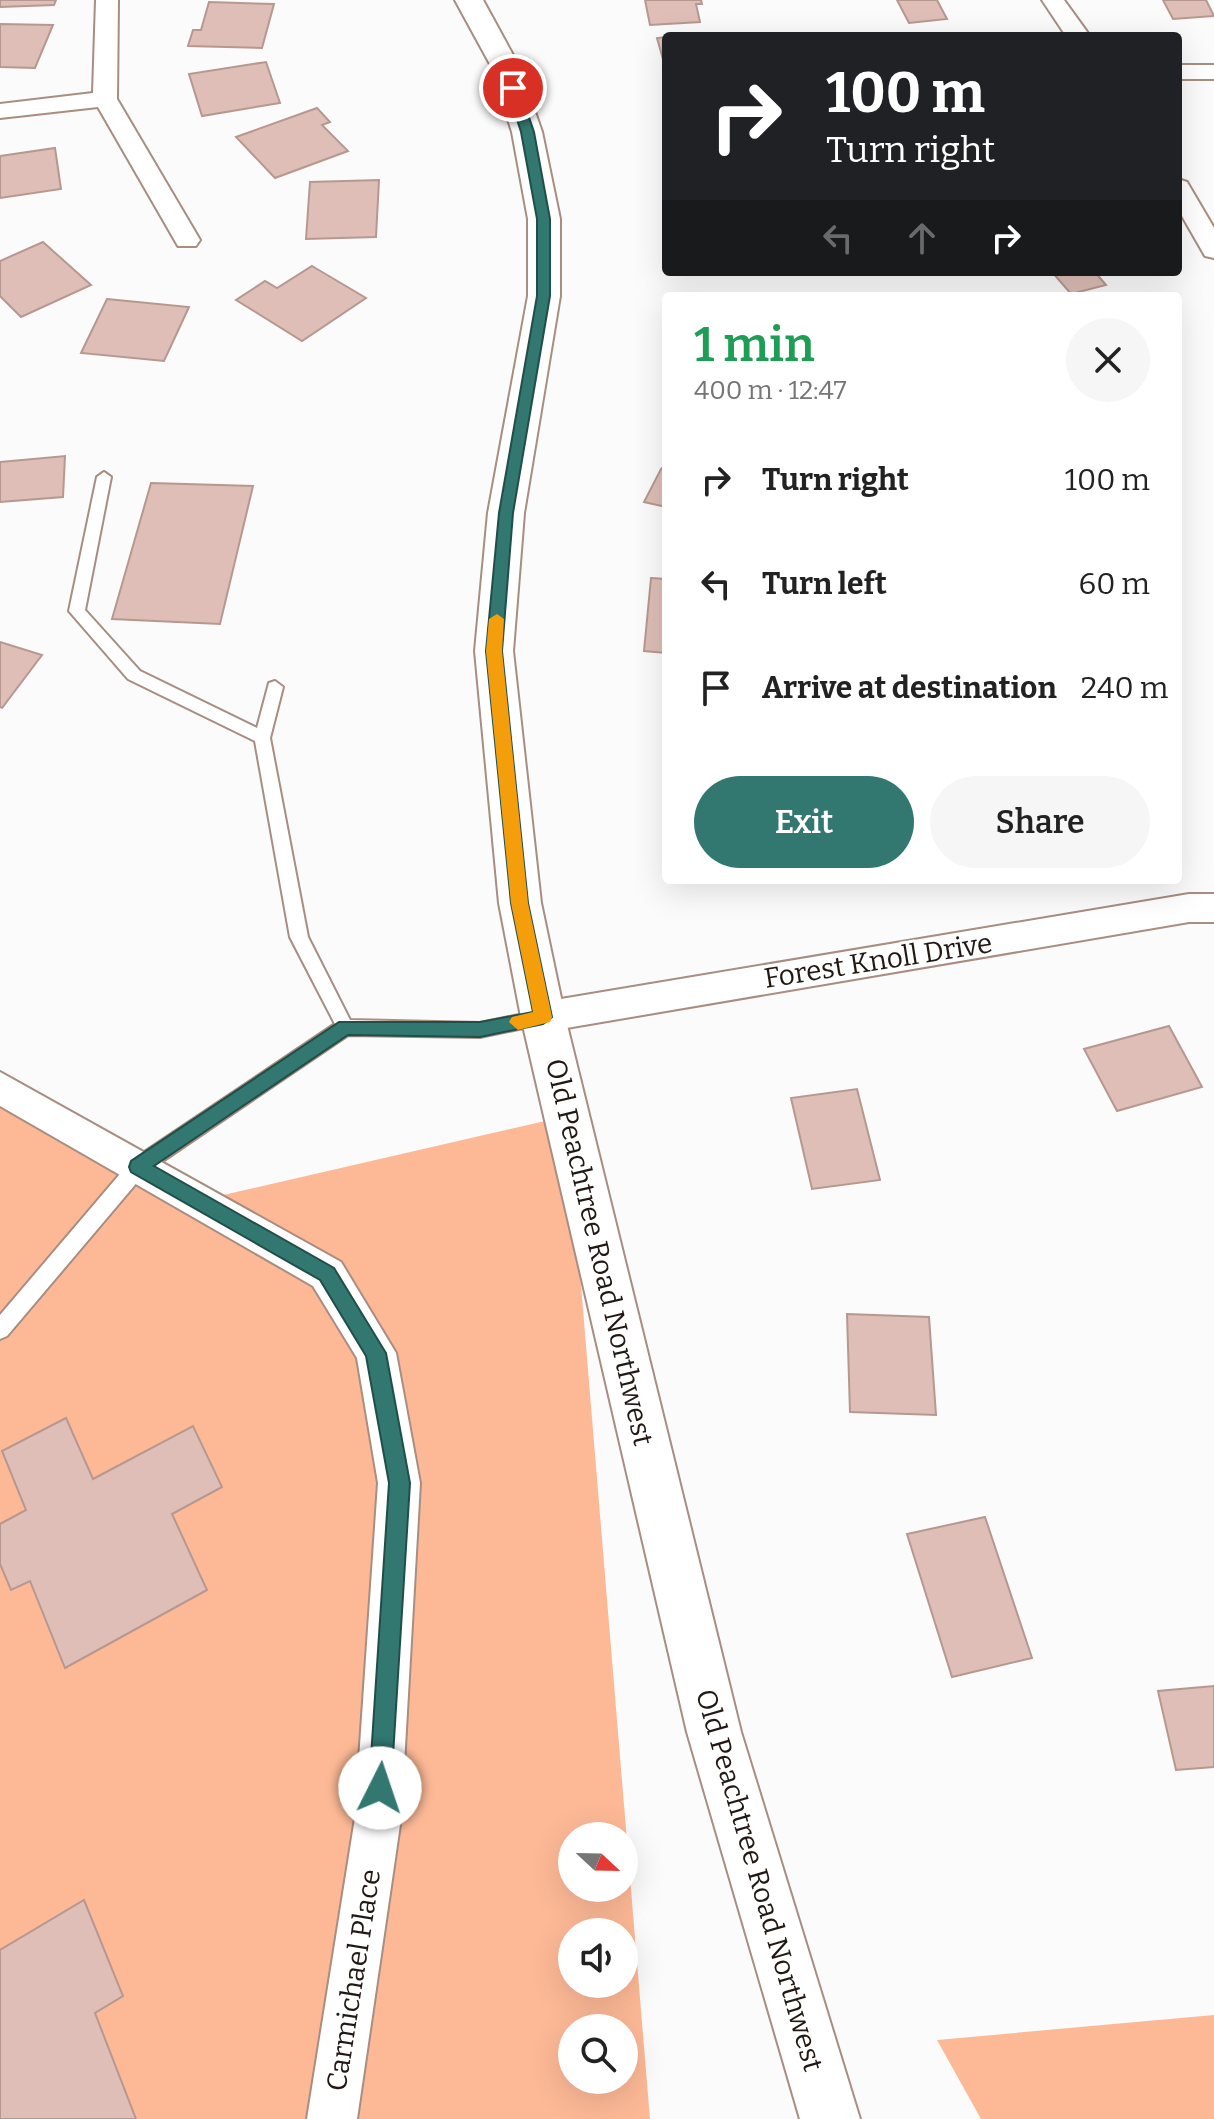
<!DOCTYPE html>
<html lang="en">
<head>
<meta charset="utf-8">
<style>
	:root { --surface:#fff; --page:#f6f6f6; --text:#222; --muted:#767676; --accent:#327870 }
	body { margin:0; font-family:Bitter,serif; background:var(--page); color:var(--text); height:100vh; display:flex; flex-direction:column; font-size:30px; white-space:nowrap }
	* { box-sizing:border-box; margin:0 }
	p { font-size:26px; color:var(--muted) }
	.icon { flex:none; width:44px; height:44px; fill:none; stroke:currentColor; stroke-width:2; stroke-linecap:round; stroke-linejoin:round }
	.map { position:relative; flex:1; overflow:hidden }
	.panel { position:absolute; left:662px; top:292px; width:520px; height:592px; display:flex; flex-direction:column; background:var(--surface); border-radius:8px; box-shadow:0 8px 32px #0002 }
	.panel>* { flex:none }
	.hud { position:absolute; left:662px; top:32px; width:520px; height:244px; border-radius:8px; box-shadow:0 8px 32px #0002; background:#202124; color:#fff; overflow:hidden }
	.needle { width:52px; rotate:112deg }
	.fabs { position:absolute; left:558px; top:1822px; display:grid; gap:16px }
	.fabs a { display:grid; place-items:center; width:80px; height:80px; border-radius:50%; background:var(--surface); box-shadow:0 8px 32px #0002; font-size:40px }
	.pin { position:absolute; display:grid; place-items:center; width:68px; height:68px; color:#fff; margin:-34px; border:4px solid #fff; border-radius:50%; box-shadow:0 2px 8px #0007 }
	.me { position:absolute; width:88px; margin:-44px; rotate:4deg; stroke-linejoin:round; filter:drop-shadow(0 0 6px #0008) }
	.turn { display:flex; align-items:center; gap:28px; height:168px; padding:0 32px; font-size:36px }
	.turn .icon { width:104px; height:104px; stroke-width:2.5 }
	.turn b { display:block; font-size:56px; line-height:68px }
	.lanes { display:flex; align-items:center; height:76px; padding:0 32px; background:#0003; justify-content:center; gap:40px; direction:ltr }
	.lanes .off { opacity:.35 }
	.round { display:grid; place-items:center; flex:none; width:84px; height:84px; border-radius:42px; background:var(--page) }
	.head { display:flex; align-items:center; justify-content:space-between; height:136px; padding:0 32px }
	h1 { font-size:48px; font-weight:600; line-height:60px; color:#1e9e55 }
	.primary-button { display:flex; gap:16px; margin-top:auto; padding:16px 32px }
	.primary-button a { flex:1; height:92px; border-radius:48px; background:var(--accent); color:#fff; font-size:32px; font-weight:600; line-height:92px; text-align:center }
	.primary-button a+a { background:var(--page); color:var(--text) }
	ul { padding:0; list-style:none }
	li { display:flex; align-items:center; gap:24px; height:104px; padding:0 32px }
	li div { flex:1 }
	li b { display:block; font-size:30px }
	li em { font-style:normal }
	.map>svg:first-child { display:block }
	.green { fill:#fdb996; fill-rule:evenodd }
	.building { fill:#debeb6; stroke:#b79891; stroke-width:2 }
	.lines { fill:none; stroke-linecap:round; stroke-linejoin:round }
	.lane-casing { stroke:#a88d80; stroke-width:4 }
	.street-casing { stroke:#a88d80; stroke-width:4 }
	.secondary-casing { stroke:#a88d80; stroke-width:4 }
	.lane { fill:#fff; fill-rule:evenodd }
	.street { fill:#fff; fill-rule:evenodd }
	.secondary { fill:#fff; fill-rule:evenodd }
	.route { fill:#327870; stroke:#204e49; stroke-width:2 }
	.slow { fill:#f59e0b }
	.labels { text-anchor:middle; stroke-width:6; stroke-linejoin:round; paint-order:stroke }
	.street-label { font-size:28px; fill:#221813; stroke:#fff }
</style>
</head>
<body>
<div class="map">
<svg width="1214" height="2119" viewBox="0 0 1214 2119">
	<rect width="100%" height="100%" fill="#fbfbfb"/>
	<g class="green">
		<path d="M0 1096 180 1205 567 1116 650 2119H0ZM572 1836H624V1888H572ZM572 1932H624V1984H572ZM572 2028H624V2080H572Z"/>
		<polygon points="1214,2015 1214,2119 981,2119 937,2040"/>
	</g>
	<g class="building">
		<polygon points="0,0 56,0 54,5 0,7"/>
		<polygon points="645,0 701,0 702,4 696,4 700,22 650,25"/>
		<polygon points="897,0 937,0 947,19 909,23"/>
		<polygon points="1163,0 1206,0 1214,16 1173,19"/>
		<polygon points="209,2 274,4 262,48 188,46 193,30 201,30"/>
		<polygon points="0,24 53,25 35,68 0,67"/>
		<polygon points="666,37 666,70 657,38"/>
		<polygon points="266,62 280,103 202,116 189,74"/>
		<polygon points="317,108 330,122 322,125 348,151 275,178 236,137"/>
		<polygon points="55,148 61,189 0,198 0,156"/>
		<polygon points="379,180 376,237 306,239 310,182"/>
		<polygon points="43,242 91,285 21,317 0,296 0,261"/>
		<polygon points="312,266 366,298 302,341 236,300 265,281 277,288"/>
		<polygon points="1052,272 1095,272 1106,285 1071,294"/>
		<polygon points="107,299 189,307 164,361 81,353"/>
		<polygon points="65,456 63,497 0,502 0,462"/>
		<polygon points="666,464 666,507 644,502 661,469"/>
		<polygon points="151,483 253,486 220,624 112,619"/>
		<polygon points="651,578 666,579 666,653 644,651"/>
		<polygon points="0,642 42,655 2,708 0,707"/>
		<polygon points="1169,1026 1202,1087 1117,1111 1084,1049"/>
		<polygon points="857,1089 880,1180 812,1189 791,1098"/>
		<polygon points="847,1314 929,1317 936,1415 850,1412"/>
		<polygon points="66,1418 93,1479 193,1426 222,1487 172,1514 207,1590 65,1668 30,1581 11,1590 0,1564 0,1524 26,1510 2,1451"/>
		<polygon points="985,1517 1032,1658 952,1677 907,1534"/>
		<polygon points="1214,1686 1214,1767 1176,1770 1158,1691"/>
		<polygon points="84,1900 123,1996 95,2013 136,2119 0,2119 0,1950"/>
	</g>
	<g class="lines">
		<g class="lane-casing">
			<polygon id="lane" points="104,472 111,477 85,610 140,671 257,728 269,683 275,681 283,687 270,738 308,937 350,1020 480,1023 543,1010 549,1012 552,1017 549,1022 543,1024 480,1037 348,1035 145,1173 7,1336 0,1339 0,1315 131,1161 335,1024 290,937 255,741 128,679 69,611 97,477"/>
		</g>
		<g class="street-casing">
			<g id="street">
				<polygon points="96,0 118,0 117,99 200,240 196,246 178,246 98,107 0,118 0,104 93,93"/>
				<polygon points="1042,0 1064,0 1090,36 1066,36"/>
				<rect x="1178" y="65" width="36" height="14"/>
				<polygon points="1178,179 1187,182 1214,228 1214,258 1205,256 1178,209"/>
				<polygon points="1189,894 1214,894 1214,922 1189,922 543,1032 530,1027 525,1017 530,1007 543,1002"/>
				<polygon points="0,1072 341,1262 396,1353 420,1483 401,1818 357,2119 307,2119 355,1818 378,1483 357,1358 313,1286 0,1106"/>
			</g>
		</g>
		<g class="secondary-casing">
			<polygon id="secondary" points="455,0 483,0 519,66 542,132 560,219 560,296 524,513 513,651 541,903 565,1017 741,1732 860,2119 800,2119 687,1732 521,1017 499,903 475,651 488,513 528,296 528,219 512,132 491,66"/>
		</g>
		<use href="#lane" class="lane"/>
		<use href="#street" class="street"/>
		<use href="#secondary" class="secondary"/>
	</g>
	<polygon class="route" points="513,85 519,88 534,132 550,219 550,296 513,513 502,651 528,903 552,1017 543,1024 480,1037 348,1035 154,1166 334,1268 386,1353 410,1483 391,1788 388,1796 380,1799 372,1796 369,1788 389,1483 366,1356 320,1280 131,1172 129,1167 131,1161 339,1022 480,1022 533,1012 511,903 486,651 499,513 537,296 537,219 521,132 507,88"/>
	<polygon class="slow" points="497,614 504,619 502,651 528,903 552,1017 550,1022 518,1030 509,1022 512,1017 533,1012 511,903 486,651 489,619"/>
	<g class="labels">
		<g class="street-label">
			<text transform="translate(878 960) rotate(-9)" y="10">Forest Knoll Drive</text>
			<text transform="translate(600 1252) rotate(77)" y="10">Old Peachtree Road Northwest</text>
			<text transform="translate(760 1880) rotate(74)" y="10">Old Peachtree Road Northwest</text>
			<text transform="translate(353 1980) rotate(-81)" y="10">Carmichael Place</text>
		</g>
	</g>
</svg>
<div class="fabs">
<a><svg class="needle" viewBox="-14 -14 28 28"><path d="M0-13l5 13h-10z" fill="#e53935"/><path d="M0 13l5-13h-10z" fill="#767676"/></svg></a>
<a><svg class="icon" aria-label="sound" viewBox="0 0 24 24"><path d="M4 9h4l5-4v14l-5-4H4zM17 9q2 3 0 6"/></svg></a>
<a><svg class="icon" aria-label="search" viewBox="0 0 24 24"><circle cx="10" cy="10" r="6"/><path d="M15 15l6 6"/></svg></a>
</div>
<div class="pin" style="left:513px;top:88px;background:#d93025"><svg class="icon" aria-label="arrive" viewBox="0 0 24 24"><path d="M6 21V4h12l-3 4 3 4H6"/></svg></div>
<svg class="me" style="left:380px;top:1788px" viewBox="-20 -20 40 40"><circle r="19" fill="#fff"/><path d="M0-13L10 11 0 6-10 11z" fill="#327870"/></svg>
<div class="hud">
<div class="turn"><svg class="icon" aria-label="right" viewBox="0 0 24 24"><path d="M7 20v-9h11M14 6l5 5-5 5"/></svg><div><b>100 m</b>Turn right</div></div>
<div class="lanes"><svg class="icon off" aria-label="left" viewBox="0 0 24 24"><path d="M17 20v-9H6M10 6l-5 5 5 5"/></svg><svg class="icon off" aria-label="ahead" viewBox="0 0 24 24"><path d="M12 20V5M6 11l6-6 6 6"/></svg><svg class="icon" aria-label="right" viewBox="0 0 24 24"><path d="M7 20v-9h11M14 6l5 5-5 5"/></svg></div>
</div>
<section class="panel">
<div class="head"><div><h1>1 min</h1><p>400 m · 12:47</p></div><a class="round"><svg class="icon" aria-label="close" viewBox="0 0 24 24"><path d="M6 6l12 12M18 6L6 18"/></svg></a></div>
<ul>
<li><svg class="icon" aria-label="right" viewBox="0 0 24 24"><path d="M7 20v-9h11M14 6l5 5-5 5"/></svg><div><b>Turn right</b></div><em>100 m</em></li>
<li><svg class="icon" aria-label="left" viewBox="0 0 24 24"><path d="M17 20v-9H6M10 6l-5 5 5 5"/></svg><div><b>Turn left</b></div><em>60 m</em></li>
<li><svg class="icon" aria-label="arrive" viewBox="0 0 24 24"><path d="M6 21V4h12l-3 4 3 4H6"/></svg><div><b>Arrive at destination</b></div><em>240 m</em></li>
</ul>
<div class="primary-button"><a>Exit</a><a>Share</a></div>
</section>
</div>
</body>
</html>
